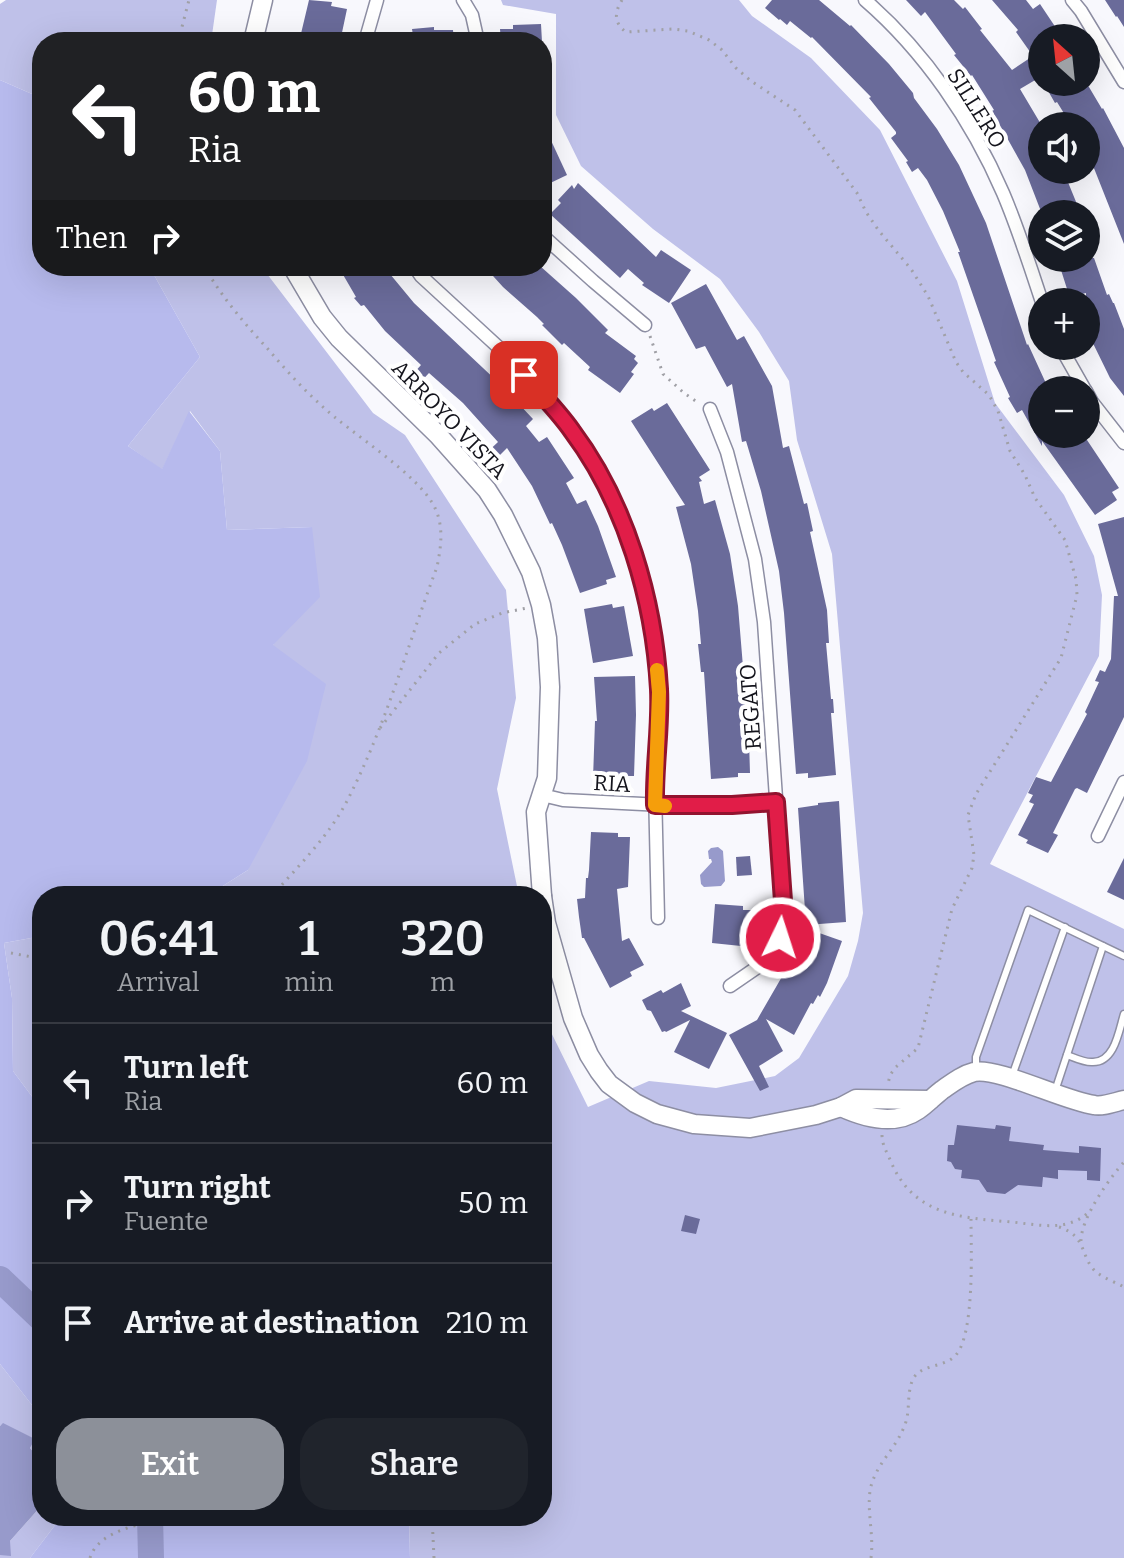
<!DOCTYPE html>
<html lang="en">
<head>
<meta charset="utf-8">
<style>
	:root { --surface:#171b24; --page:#20242c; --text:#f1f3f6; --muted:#9ea1a6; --line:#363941; --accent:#8c9099 }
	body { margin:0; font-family:Bitter,serif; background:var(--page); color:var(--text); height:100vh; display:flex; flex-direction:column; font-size:30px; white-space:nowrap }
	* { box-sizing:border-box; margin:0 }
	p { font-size:26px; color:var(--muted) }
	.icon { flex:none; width:44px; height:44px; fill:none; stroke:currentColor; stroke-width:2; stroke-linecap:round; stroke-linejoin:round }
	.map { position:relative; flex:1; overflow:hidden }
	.details { position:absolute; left:32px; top:886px; width:520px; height:640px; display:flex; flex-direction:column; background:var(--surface); border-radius:32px; box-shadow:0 8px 32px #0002 }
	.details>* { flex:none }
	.hud { position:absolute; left:32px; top:32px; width:520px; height:244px; border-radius:32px; box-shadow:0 8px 32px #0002; background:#202124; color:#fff; overflow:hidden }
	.needle { width:52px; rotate:333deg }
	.fabs { position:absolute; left:1028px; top:24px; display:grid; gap:16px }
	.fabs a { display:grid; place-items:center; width:72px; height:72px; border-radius:50%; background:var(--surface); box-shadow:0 8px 32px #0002; font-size:40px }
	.pin { position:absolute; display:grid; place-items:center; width:68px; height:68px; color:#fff; margin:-34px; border-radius:16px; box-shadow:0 4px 12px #0006 }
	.me { position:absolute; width:88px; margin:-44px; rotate:4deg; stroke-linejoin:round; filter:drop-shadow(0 0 6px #0008) }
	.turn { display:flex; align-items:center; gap:28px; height:168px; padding:0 24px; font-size:36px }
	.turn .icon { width:104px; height:104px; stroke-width:2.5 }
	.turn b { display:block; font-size:56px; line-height:68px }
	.then { display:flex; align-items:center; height:76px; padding:0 24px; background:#0003; gap:16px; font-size:30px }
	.eta { display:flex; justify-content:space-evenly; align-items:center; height:136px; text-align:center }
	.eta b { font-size:48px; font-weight:600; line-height:56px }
	.cta { display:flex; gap:16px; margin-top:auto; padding:16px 24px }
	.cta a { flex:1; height:92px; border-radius:32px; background:var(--accent); color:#fff; font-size:32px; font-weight:600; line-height:92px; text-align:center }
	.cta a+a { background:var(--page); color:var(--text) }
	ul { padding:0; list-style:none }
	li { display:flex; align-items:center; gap:24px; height:120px; padding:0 24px; border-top:2px solid var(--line) }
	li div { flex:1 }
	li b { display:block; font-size:30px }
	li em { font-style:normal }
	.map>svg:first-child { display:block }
	.green { fill:#bfc1e9 }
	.forest { fill:#b7baed }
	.water { fill:#979acb }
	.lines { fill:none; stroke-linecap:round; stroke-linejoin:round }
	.river { stroke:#979acb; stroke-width:26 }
	.building { fill:#6a6b9a }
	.lane-casing { stroke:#8d8ea3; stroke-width:9 }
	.street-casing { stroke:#8d8ea3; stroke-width:15 }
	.secondary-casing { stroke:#8d8ea3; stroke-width:21 }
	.path { stroke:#a0a0a6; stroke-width:3; stroke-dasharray:2 6; stroke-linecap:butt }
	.lane { stroke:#fff; stroke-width:6 }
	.street { stroke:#fff; stroke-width:12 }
	.secondary { stroke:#fff; stroke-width:18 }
	.route-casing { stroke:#92132f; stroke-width:20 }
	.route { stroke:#e11d48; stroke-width:14 }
	.slow { stroke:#f59e0b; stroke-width:14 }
	.labels { text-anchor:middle; stroke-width:8; stroke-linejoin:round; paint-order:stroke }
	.street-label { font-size:22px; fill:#14141c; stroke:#fff }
</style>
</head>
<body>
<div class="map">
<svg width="1124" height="1558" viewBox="0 0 1124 1558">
	<rect width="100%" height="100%" fill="#f8f8fd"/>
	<g class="green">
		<polygon points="6,0 217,0 211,42 42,42 42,140 32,94 0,80 0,4"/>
		<polygon points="501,0 739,0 752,16 811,58 880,130 957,281 995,403 1064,495 1094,556 1102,595 1099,656 990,864 1124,929 1124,1558 410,1558 409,1516 542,1516 542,1014 588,1107 649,1081 716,1088 775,1076 799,1058 848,976 858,941 863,913 832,554 797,440 789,381 759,332 720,279 653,229 581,166 556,115 556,14 503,5"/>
		<polygon points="149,266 261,266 373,413 405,435 506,590 516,698 497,789 519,896 207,896 248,870 273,645 312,527 227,530 220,451 190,411 162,470 128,446 200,357"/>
		<polygon points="42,936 42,1110 13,1071 12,998 4,943"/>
		<polygon points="0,1364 42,1418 42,1462 30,1448 34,1439 3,1424 0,1426"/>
		<polygon points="42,1505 42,1516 62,1516 30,1558 0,1558 0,1555 10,1555 10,1541"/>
	</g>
	<g class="forest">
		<polygon points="0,80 32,94 42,140 42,266 149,266 200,357 128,446 162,469 189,411 220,451 227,530 312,527 320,597 273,645 326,684 307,761 248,870 207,896 42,896 42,936 4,943 12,998 13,1071 42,1110 42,1418 0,1364"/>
		<polygon points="62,1516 409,1516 410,1558 30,1558"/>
	</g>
	<g class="water">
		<polygon points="718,847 723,851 725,881 721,886 704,887 701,884 700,875 712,862 711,859 709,859 708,851 711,848"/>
		<polygon points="3,1423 35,1439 30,1448 42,1462 42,1505 10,1541 11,1556 0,1555 0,1426"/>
	</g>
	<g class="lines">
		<g class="river">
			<polyline points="0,1279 42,1319"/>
			<polyline points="150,1516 151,1558"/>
		</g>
	</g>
	<g class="building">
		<polygon points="309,0 332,2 331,6 347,9 340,42 299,42"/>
		<polygon points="772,0 819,0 850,26 851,25 889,64 913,93 914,98 937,129 959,165 986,223 1027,345 1028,344 1049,390 1042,390 1042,434 1083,434 1119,488 1112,492 1117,500 1095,515 1042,441 1042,446 1022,410 1017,413 1008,398 1010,397 994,362 996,361 958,252 960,252 943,211 927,180 918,168 912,172 906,162 908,161 891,138 896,134 896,132 869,98 871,97 812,37 811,38 790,21 787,25 780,19 779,20 765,8"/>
		<polygon points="906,0 954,0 963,9 965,7 982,29 980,30 1012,70 1033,56 1016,32 1018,30 992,0 1026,0 1033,9 1040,4 1056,28 1055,29 1061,38 1042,38 1042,76 1020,89 1042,126 1042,170 1063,170 1081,214 1042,214 1025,170 992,111 994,110 972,75 971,76 954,55 956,54 925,12 921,16"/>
		<polygon points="1105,0 1124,0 1124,27 1117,16 1116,17"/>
		<polygon points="541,24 542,42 501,42 500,29 513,29 513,25"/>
		<polygon points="434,27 434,30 453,30 454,42 414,42 412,29"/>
		<polygon points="1058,82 1086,82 1102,109 1103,108 1124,148 1124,244 1086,148 1086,126 1072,126 1066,114 1065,115 1057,102 1055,103 1047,89"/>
		<polygon points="542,121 567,175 542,187"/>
		<polygon points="578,183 656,257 661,250 691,270 669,303 642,285 644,283 628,269 620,278 550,214 561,203 558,200 572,185 574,189"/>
		<polygon points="1066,258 1094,258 1107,295 1109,294 1113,303 1114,303 1124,329 1124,396 1110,378 1086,329 1086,293 1070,297 1068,292 1061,270 1070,267"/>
		<polygon points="338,266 380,266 387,276 390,274 414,303 500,384 533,419 526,426 539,442 547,437 574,478 566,483 577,504 586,500 598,526 616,577 606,580 607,584 580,593 562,545 552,523 550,524 532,486 507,448 489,466 481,458 498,442 463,403 429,373 413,390 405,383 421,365 385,331 364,305 361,306 354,298 356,297"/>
		<polygon points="484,266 540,266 576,298 608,330 605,333 636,356 634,359 638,363 631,372 634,374 620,393 588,370 590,367 564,343 562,345 542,325 544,324 537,317 503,287"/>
		<polygon points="706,284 737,340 744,336 772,386 783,448 789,446 804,504 807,503 813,531 810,532 827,610 829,643 826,643 831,699 833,699 834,713 831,713 836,775 808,778 808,773 796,774 784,613 779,571 761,491 746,441 742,442 732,384 727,387 705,346 696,349 671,303"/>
		<polygon points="667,403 710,470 699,477 702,481 699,482 704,504 715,500 730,554 738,606 749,740 750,773 738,773 738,777 711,779 704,672 701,672 698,644 701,644 698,611 691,564 676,507 685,505 631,421 652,408 654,411"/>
		<polygon points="1124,517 1124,717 1087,793 1077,788 1075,789 1053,833 1058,835 1048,853 1026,843 1028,840 1018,835 1034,804 1029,802 1033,795 1028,793 1036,777 1051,782 1087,714 1085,712 1099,682 1095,681 1100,670 1105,672 1111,659 1114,596 1118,596 1098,524"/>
		<polygon points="612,604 613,608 624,606 633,656 593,663 584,609"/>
		<polygon points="635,676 636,715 634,776 624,776 624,778 613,779 593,779 595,721 597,721 594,677"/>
		<polygon points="839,801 846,922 806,925 798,808 818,805 818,803"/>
		<polygon points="591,832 618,833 618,837 630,837 628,887 617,889 622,941 629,938 644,965 630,972 632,976 610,988 584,938 582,938 579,917 577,899 585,898 586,878 588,878 589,870"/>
		<polygon points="750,856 752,875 737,876 736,857"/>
		<polygon points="1124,858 1124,900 1107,892"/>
		<polygon points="715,904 743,906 743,910 755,910 753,942 741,941 741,946 712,943"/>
		<polygon points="805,928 842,941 827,983 820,997 818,995 813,1004 811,1003 794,1035 766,1019 783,1051 759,1066 769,1087 760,1091 729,1035 757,1020 787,968 790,969"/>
		<polygon points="681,983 691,1006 681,1011 727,1033 709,1069 674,1052 690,1020 666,1032 665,1031 662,1032 651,1011 647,1010 642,1000 661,990 663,993"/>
		<polygon points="957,1125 995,1129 996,1125 1011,1127 1009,1141 1044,1145 1043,1150 1079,1153 1079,1146 1101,1148 1100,1181 1087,1180 1087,1171 1058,1170 1058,1179 1043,1177 1042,1187 1018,1185 1005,1194 987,1192 979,1180 961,1178 962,1170 955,1169 951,1162 947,1161 948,1145 954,1145"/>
		<polygon points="685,1215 700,1219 696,1234 681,1231"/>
	</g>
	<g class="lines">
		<g class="lane-casing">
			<g id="lane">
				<path d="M1067 1055C1075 1058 1085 1063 1093 1062 1115 1062 1119 1030 1124 1014"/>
				<polyline points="976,1068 976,1057 1028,910 1124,956"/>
				<polyline points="1012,1076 1065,927"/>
				<polyline points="1055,1091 1103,946"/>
			</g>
		</g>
		<g class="street-casing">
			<g id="street">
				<polyline points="463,0 472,15 478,42"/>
				<path d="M865 0C924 51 972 121 1003 193 1018 228 1030 266 1042 302"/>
				<polyline points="1072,0 1081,11 1124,82"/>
				<polyline points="365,42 377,0"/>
				<polyline points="542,235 593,281 645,325"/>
				<polyline points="414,266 421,276 508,356 573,431 601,478 626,529 645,593 655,641 659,692 655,789 658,918"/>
				<polyline points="1060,346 1085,390"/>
				<polyline points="1086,391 1092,402 1124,443"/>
				<polyline points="710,409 727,452 755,559 764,622 783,901 780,938 762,964 730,986"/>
				<polyline points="542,795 563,800 682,806 776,802"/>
				<polyline points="1098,836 1124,782"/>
			</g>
		</g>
		<g class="secondary-casing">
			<g id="secondary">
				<polyline points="253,42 263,0"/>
				<polyline points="292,266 322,317 339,338 438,435 487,490 503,515 531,572 541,605 547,638 550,687 547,778 536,812 542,896"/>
				<polyline points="542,896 546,923 573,1018 589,1055 599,1071 609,1084 635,1103 657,1114 694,1124 750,1128 816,1115 841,1107 856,1099 930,1100"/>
				<path d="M841 1107C865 1118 895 1126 918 1110 927 1104 934 1096 942 1090 952 1083 962 1075 974 1072 998 1067 1064 1101 1094 1105 1103 1107 1115 1102 1124 1100"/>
			</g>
		</g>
		<g class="path">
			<path d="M622 0C614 13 614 23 626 32L673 29 688 31 709 40 722 50 736 68 751 81 795 110 857 193 866 212 879 231 911 269 928 296 956 362 963 372 989 395 998 411 1010 451 1025 475 1035 498 1065 540 1076 579 1077 595 1061 658 976 794 968 815 974 855 972 868 952 909 918 1048 896 1067 890 1075 888 1084"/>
			<polyline points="178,42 189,0"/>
			<path d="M204 266C221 296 244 323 267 348 284 368 302 388 322 406 350 433 419 474 435 508 444 527 441 547 437 567 408 644 386 725 348 799 330 835 299 865 272 896"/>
			<polyline points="650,336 663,374 684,393 700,404"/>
			<polyline points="380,728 439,653 475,624 502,613 527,608"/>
			<polyline points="11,953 32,957 42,968"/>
			<path d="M882 1135C882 1146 888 1154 892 1164 915 1216 963 1218 1012 1222 1040 1225 1067 1232 1089 1212"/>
			<path d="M1059 1227C1087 1236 1080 1256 1095 1271 1103 1278 1115 1282 1124 1287"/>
			<path d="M1081 1241C1081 1218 1109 1179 1124 1162"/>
			<polyline points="432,1516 434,1558"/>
			<path d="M90 1558C99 1529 143 1525 168 1516"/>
			<path d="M871 1558C874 1535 867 1513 870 1491 874 1466 895 1450 904 1427 911 1412 906 1394 913 1379 921 1364 943 1368 955 1356 975 1336 971 1249 971 1219"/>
		</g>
		<use href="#lane" class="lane"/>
		<use href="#street" class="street"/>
		<use href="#secondary" class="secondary"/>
	</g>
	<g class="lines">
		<g class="route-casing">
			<path id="route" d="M524 375C540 393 558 411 572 431 626 503 654 600 659 689 661 727 654 766 655 805H732L776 802 783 901 780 938"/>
		</g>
		<use href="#route" class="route"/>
		<polyline class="slow" points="657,670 659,692 655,805 665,806"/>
	</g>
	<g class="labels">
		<g class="street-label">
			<text transform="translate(977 108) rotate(58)" y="8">SILLERO</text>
			<text transform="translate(450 419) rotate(46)" y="8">ARROYO VISTA</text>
			<text transform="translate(750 707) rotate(-94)" y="8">REGATO</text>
			<text transform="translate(612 783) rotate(3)" y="8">RIA</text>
		</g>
	</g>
</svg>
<div class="fabs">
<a><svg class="needle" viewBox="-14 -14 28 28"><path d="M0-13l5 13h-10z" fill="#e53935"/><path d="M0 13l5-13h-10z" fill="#9ea1a6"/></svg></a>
<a><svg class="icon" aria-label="sound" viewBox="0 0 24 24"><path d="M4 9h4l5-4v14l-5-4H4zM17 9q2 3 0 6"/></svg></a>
<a><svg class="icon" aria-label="layers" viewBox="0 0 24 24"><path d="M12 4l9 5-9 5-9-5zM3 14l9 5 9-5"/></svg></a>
<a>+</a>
<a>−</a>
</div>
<div class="pin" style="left:524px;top:375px;background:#d93025"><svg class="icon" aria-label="arrive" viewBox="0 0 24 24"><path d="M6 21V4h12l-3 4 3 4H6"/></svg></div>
<svg class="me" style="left:780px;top:938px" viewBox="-20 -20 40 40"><circle r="17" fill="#e11d48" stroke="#fff" stroke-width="3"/><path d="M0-11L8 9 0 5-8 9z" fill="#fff"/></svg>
<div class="hud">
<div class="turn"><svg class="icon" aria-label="left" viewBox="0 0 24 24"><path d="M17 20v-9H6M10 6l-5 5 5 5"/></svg><div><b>60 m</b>Ria</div></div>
<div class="then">Then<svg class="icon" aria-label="right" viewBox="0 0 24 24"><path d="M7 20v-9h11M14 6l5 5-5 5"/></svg></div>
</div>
<section class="details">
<div class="eta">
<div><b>06:41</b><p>Arrival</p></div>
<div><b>1</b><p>min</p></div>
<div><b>320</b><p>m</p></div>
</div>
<ul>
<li><svg class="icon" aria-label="left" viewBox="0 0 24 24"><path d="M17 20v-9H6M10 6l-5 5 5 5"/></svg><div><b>Turn left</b><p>Ria</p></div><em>60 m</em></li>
<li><svg class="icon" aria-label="right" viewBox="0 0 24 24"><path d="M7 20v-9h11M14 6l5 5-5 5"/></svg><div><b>Turn right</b><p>Fuente</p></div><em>50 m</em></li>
<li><svg class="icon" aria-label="arrive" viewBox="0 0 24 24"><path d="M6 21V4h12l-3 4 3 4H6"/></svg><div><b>Arrive at destination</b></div><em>210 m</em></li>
</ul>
<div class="cta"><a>Exit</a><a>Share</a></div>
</section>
</div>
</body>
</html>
